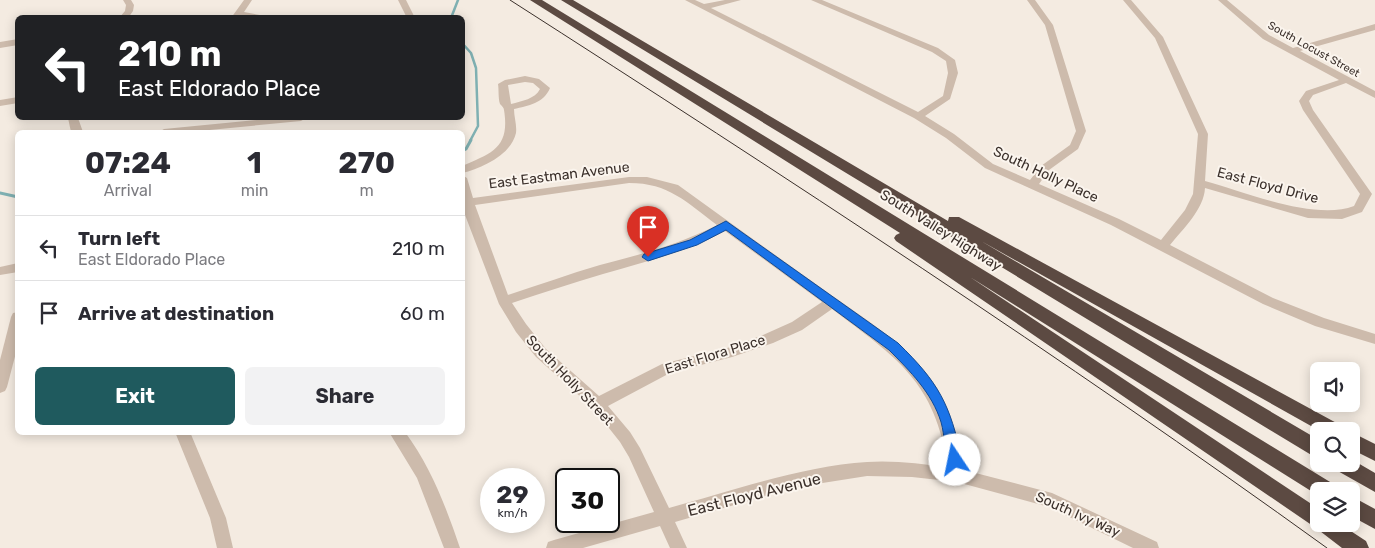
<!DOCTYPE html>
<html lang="en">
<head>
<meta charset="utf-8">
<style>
	:root { --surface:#fff; --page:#f2f2f3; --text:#2b2b33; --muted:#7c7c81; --line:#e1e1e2; --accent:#1f5a5e }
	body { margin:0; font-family:Rubik,sans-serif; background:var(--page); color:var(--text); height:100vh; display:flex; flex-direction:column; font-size:19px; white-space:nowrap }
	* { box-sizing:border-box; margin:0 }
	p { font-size:16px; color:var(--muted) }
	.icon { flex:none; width:28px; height:28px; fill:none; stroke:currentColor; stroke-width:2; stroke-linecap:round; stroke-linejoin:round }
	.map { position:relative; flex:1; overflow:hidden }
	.details { position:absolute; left:15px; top:130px; width:450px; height:305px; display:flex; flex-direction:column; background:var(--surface); border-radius:8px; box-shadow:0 2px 12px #0003 }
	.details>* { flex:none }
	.banner { position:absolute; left:15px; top:15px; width:450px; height:105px; border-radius:8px; box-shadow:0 2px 12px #0003; background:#202124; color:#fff; overflow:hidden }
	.tools { position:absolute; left:1310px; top:362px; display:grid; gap:10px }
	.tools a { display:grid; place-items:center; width:50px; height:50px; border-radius:8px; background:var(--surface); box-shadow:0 2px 12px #0003; font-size:25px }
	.speed { position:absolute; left:480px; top:468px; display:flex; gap:10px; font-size:25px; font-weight:700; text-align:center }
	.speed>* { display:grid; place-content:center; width:65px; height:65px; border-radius:50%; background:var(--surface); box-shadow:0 2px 12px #0003; line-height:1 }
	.speed small { font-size:12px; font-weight:400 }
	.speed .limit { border:2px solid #111; border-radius:8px; background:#fff; color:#111 }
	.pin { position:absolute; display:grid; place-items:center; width:42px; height:42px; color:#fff; margin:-51px -21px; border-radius:50% 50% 50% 0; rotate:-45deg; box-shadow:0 0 5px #0007 }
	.pin .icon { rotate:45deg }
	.me { position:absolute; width:55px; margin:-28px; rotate:349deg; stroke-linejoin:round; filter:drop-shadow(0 0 4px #0008) }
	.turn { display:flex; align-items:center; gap:18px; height:105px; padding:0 20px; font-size:22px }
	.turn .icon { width:65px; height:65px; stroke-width:2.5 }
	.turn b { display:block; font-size:35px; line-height:42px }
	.eta { display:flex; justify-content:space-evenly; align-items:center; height:85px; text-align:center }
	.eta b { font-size:30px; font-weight:700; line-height:35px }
	.cta { display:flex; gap:10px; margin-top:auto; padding:10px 20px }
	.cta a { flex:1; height:58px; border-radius:8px; background:var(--accent); color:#fff; font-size:20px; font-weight:700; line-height:58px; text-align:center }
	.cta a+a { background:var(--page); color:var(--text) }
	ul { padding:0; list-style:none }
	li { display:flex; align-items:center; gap:15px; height:65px; padding:0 20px; border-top:1px solid var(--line) }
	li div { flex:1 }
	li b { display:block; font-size:19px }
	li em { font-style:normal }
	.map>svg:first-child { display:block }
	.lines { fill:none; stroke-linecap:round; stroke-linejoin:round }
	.stream-far1 { stroke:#7fb0b2; stroke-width:2.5 }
	.stream { stroke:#7fb0b2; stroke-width:3 }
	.minor { fill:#cdbbac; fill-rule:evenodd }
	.highway { fill:#5c4a42; fill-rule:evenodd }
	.tram { stroke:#3b302b; stroke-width:1 }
	.route { fill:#1a73e8; stroke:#114b97 }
	.labels { text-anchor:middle; stroke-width:4; stroke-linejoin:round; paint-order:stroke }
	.far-street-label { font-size:11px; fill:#3b302b; stroke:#fbf5ee }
	.street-label { font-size:14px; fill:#3b302b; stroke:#fbf5ee }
	.near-street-label { font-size:16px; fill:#3b302b; stroke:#fbf5ee }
</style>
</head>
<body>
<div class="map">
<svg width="1375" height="548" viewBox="0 0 1375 548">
	<rect width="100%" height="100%" fill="#f4ebe1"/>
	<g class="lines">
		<g class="stream-far1">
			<polyline points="451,18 458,0"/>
			<polyline points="462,43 471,53 476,68 478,126 470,141"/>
		</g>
		<g class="stream">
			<polyline points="462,151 466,149 471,140"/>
			<polyline points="0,193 18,197"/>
		</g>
		<g class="minor">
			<polygon points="123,0 131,0 134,5 133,11 128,18 119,18 125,11 126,5"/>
			<polygon points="244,0 252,0 244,12 276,18 231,18"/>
			<polygon points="398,0 406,0 415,18 407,18"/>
			<path d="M685 0H695L704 4 725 0H741L711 8 918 112 943 96 948 73 946 61 932 52 811 0H822L938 48 955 60 958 73 950 99 925 116 954 134 993 164 1030 180 1041 166 1070 145 1076 131 1045 25 1027 0H1035L1053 25 1086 131 1078 149 1049 170 1039 184 1119 219 1161 240 1185 210 1193 194 1198 134 1155 38 1123 0H1131L1163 37 1208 134 1205 181C1245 192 1315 221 1354 206L1360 194 1303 110 1299 101 1306 91 1339 80 1263 39 1218 0H1227L1269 35 1293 48 1375 24V30L1300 51 1375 91V98L1346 83 1313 95 1309 101 1313 110 1372 194 1362 212 1342 219 1308 218 1205 188C1204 209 1183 229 1170 245L1273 298 1324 318 1375 334V344L1315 326 1263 304 1111 225 985 168 946 138 914 118Z"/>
			<polygon points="18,39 18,45 0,48 0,42"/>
			<path d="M525 76 539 79 550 88C544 103 528 106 514 109 514 117 517 125 516 133 511 155 482 168 462 173V166C493 153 510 147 504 110 504 108 502 106 500 104 498 98 499 90 498 84L505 80ZM525 82 533 83 540 89C535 99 522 101 511 104L508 85Z"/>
			<polygon points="18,97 18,103 0,106 0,100"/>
			<polygon points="68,118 78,118 83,132 71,132"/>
			<polygon points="276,118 306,118 301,121 189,132 159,132 164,129"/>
			<path d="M462 175 467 178 473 198 629 177H647L678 185C726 220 774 254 823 289 863 318 910 345 937 388 952 412 959 441 964 470L1052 493 1157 542 1159 548H1133L1049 507 957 482 912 477 867 476 797 487 675 522 687 548H670L660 526 583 548H546L548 542 554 540 654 512 629 457 620 442 593 408 536 357 516 332 499 304 462 207ZM629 183C669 183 686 202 717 225 678 245 642 254 600 265 569 274 539 285 508 295L475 205ZM725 231 822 302 792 322 763 335 731 347 662 364 599 396 546 349 526 324 512 303C542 293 572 283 603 274 647 261 684 253 725 231ZM832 309C897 358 935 381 948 467 921 464 894 460 867 462 803 466 731 491 669 508L640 448 630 432 608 406 670 373 732 357 773 343 802 330Z"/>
			<polygon points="18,263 18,272 0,275 0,267"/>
			<polygon points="18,312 18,345 7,387 5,391 0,393 0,360 11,317 13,313"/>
			<polygon points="175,432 190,432 226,518 233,548 217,548 210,518"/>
			<path d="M389 432H405C431 467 446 507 460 548H444L417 478Z"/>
		</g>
		<g class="highway">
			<polygon points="530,0 542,0 1335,485 1337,491 1319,491 1319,496 970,277 1319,509 1319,524 1340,524 1366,541 1369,548 1342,548 1316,528 896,241 894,238 896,235 900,233"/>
			<polygon points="561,0 573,0 948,221 949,217 959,217 1342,426 1345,431 1320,431 981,241 1319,440 1319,458 1313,456"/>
			<polygon points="1351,432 1375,444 1375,461 1351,449"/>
			<polygon points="1351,459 1375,473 1375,492 1336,470 1334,464 1351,464"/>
			<polygon points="1351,496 1375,509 1375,529 1351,516"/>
		</g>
		<path class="tram" d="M510 0C786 177 1061 356 1327 548"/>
	</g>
	<path class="route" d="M726 221 898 343C939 383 950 404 962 460L960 464 955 466 950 464C944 451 945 436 941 422 932 393 910 371 889 350L726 230 697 245 648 261 642 257 644 254 690 240Z"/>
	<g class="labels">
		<g class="far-street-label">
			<text transform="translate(1314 49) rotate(29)" y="4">South Locust Street</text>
		</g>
		<g class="street-label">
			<text transform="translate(1046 174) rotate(25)" y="5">South Holly Place</text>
			<text transform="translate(559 175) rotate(-7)" y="5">East Eastman Avenue</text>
			<text transform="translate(1268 185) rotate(15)" y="5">East Floyd Drive</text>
			<text transform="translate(941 230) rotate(32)" y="5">South Valley Highway</text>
			<text transform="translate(715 354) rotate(-17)" y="5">East Flora Place</text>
			<text transform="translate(570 380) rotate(46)" y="5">South Holly Street</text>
			<text transform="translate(1078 514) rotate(24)" y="5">South Ivy Way</text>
		</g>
		<g class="near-street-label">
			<text transform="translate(754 494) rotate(-14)" y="6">East Floyd Avenue</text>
		</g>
	</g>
</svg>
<div class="tools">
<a><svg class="icon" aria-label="sound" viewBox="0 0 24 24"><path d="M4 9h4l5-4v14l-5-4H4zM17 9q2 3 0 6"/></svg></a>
<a><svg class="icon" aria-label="search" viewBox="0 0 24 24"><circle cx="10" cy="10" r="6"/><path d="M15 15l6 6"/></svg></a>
<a><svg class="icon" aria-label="layers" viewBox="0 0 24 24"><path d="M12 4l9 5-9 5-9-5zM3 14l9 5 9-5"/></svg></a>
</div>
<div class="speed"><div>29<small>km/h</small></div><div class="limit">30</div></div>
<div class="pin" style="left:648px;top:257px;background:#d93025"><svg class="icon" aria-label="arrive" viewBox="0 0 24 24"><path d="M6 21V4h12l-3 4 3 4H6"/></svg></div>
<svg class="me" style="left:955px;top:460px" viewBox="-20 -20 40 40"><circle r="19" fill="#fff"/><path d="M0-13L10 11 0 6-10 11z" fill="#1a73e8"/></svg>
<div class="banner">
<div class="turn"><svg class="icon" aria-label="left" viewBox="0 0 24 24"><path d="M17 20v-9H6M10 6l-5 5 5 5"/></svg><div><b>210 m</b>East Eldorado Place</div></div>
</div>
<section class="details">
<div class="eta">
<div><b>07:24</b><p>Arrival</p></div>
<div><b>1</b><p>min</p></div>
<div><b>270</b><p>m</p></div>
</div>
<ul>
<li><svg class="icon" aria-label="left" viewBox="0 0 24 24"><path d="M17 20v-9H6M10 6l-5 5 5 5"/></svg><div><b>Turn left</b><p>East Eldorado Place</p></div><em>210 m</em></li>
<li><svg class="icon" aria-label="arrive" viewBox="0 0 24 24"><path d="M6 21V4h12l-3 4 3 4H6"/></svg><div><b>Arrive at destination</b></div><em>60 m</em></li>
</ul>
<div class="cta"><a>Exit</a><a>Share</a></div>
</section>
</div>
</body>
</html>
